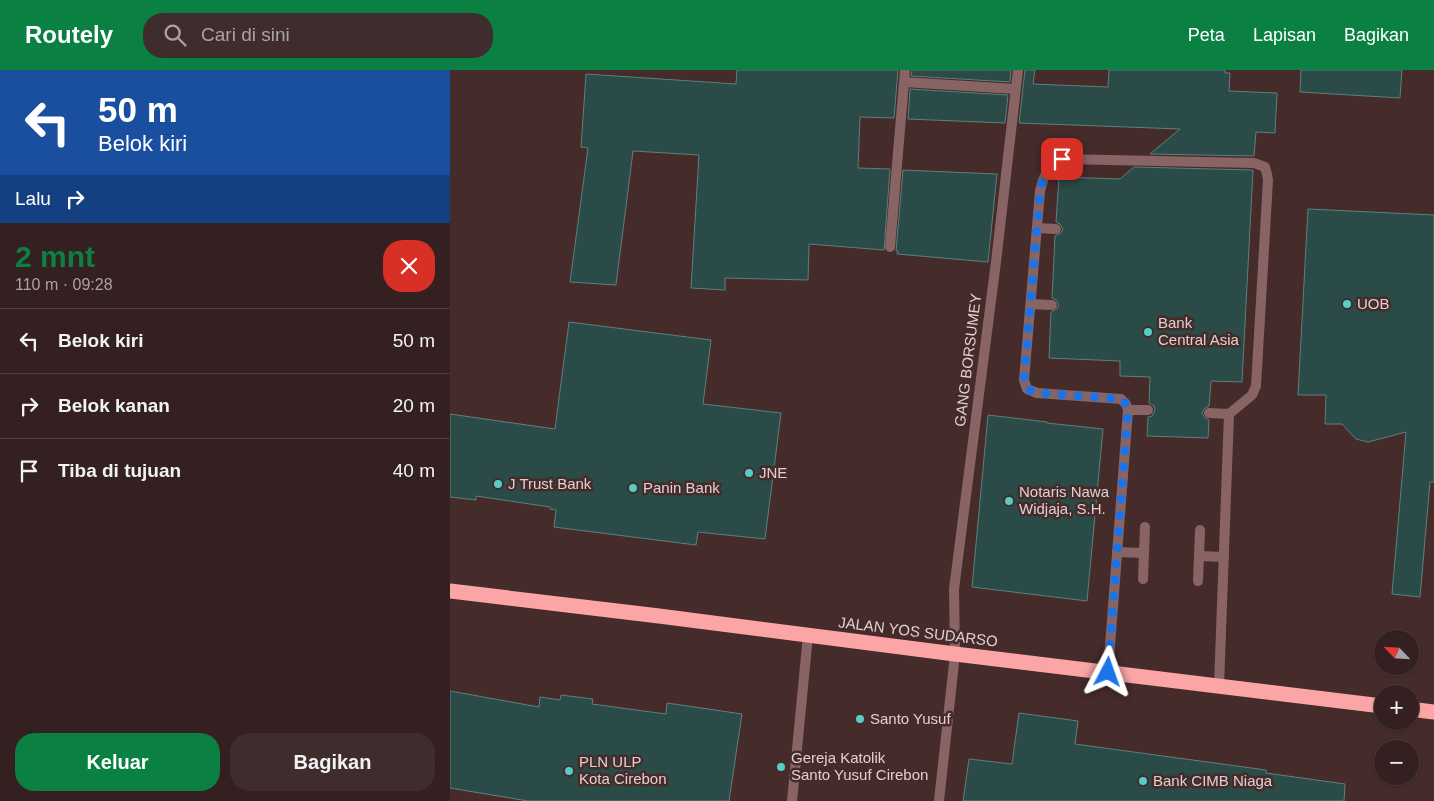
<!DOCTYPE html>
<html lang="id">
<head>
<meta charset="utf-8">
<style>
	:root { --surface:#342020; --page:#3f2d2d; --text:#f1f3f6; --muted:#a9a3a5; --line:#4e3e3e; --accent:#0b8043 }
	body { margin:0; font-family:Helvetica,sans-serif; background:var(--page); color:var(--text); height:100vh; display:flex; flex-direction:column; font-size:19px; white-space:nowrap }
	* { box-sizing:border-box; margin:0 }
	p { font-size:16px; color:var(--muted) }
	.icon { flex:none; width:28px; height:28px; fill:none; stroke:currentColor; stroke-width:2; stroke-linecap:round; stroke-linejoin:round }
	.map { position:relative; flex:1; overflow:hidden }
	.drawer { display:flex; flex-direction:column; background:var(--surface); width:450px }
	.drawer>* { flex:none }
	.banner { background:#1a4fa0; color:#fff; overflow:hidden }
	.needle { width:32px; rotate:295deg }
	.controls { position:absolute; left:924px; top:560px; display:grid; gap:10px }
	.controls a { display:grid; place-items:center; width:45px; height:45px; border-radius:50%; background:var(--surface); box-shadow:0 1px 4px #0004,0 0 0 1px var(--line); font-size:25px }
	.pin { position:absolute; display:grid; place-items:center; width:42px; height:42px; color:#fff; margin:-21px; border-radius:10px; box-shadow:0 2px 8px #0006 }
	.me { position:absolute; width:55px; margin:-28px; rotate:4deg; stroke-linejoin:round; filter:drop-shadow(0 0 4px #0008) }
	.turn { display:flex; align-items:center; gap:18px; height:105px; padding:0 15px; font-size:22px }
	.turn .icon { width:65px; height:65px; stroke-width:2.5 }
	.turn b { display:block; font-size:35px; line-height:42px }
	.then { display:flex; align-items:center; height:48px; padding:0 15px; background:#0003; gap:10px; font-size:19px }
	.round { display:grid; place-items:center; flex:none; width:52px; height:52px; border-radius:20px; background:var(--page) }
	.head { display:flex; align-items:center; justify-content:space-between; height:85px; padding:0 15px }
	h1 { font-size:30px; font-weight:800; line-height:38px; color:var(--accent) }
	.primary-button { display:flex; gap:10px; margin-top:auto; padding:10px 15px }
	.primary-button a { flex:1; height:58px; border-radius:20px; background:var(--accent); color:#fff; font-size:20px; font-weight:800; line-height:58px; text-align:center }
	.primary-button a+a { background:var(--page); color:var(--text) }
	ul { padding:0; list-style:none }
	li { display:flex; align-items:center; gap:15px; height:65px; padding:0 15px; border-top:1px solid var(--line) }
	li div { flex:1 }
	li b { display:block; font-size:19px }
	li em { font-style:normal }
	header { display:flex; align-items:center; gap:30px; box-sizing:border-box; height:70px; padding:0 25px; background:var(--accent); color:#fff }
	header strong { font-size:24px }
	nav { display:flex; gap:28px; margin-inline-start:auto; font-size:18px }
	.search { width:350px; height:45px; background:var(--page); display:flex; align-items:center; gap:12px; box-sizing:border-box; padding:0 18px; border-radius:20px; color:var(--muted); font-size:19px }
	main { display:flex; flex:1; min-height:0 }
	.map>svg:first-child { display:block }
	.building { fill:#2a4b48; stroke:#5e807c }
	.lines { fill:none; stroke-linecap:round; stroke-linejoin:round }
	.lane { stroke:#886464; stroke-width:10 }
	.street { stroke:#886464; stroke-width:10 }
	.highway { stroke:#fba5a6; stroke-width:15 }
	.route { stroke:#1a73e8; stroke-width:9; stroke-dasharray:0 16.2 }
	.poi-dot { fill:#56cec4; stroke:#462b2b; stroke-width:2 }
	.labels { text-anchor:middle; stroke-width:5; stroke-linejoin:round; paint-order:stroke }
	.poi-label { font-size:15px; fill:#e1cfcf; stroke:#462b2b; text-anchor:start }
	.street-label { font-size:15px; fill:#e1cfcf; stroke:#462b2b }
</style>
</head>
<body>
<header>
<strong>Routely</strong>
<div class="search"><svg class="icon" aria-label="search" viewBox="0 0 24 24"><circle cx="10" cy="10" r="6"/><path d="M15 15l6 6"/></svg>Cari di sini</div>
<nav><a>Peta</a><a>Lapisan</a><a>Bagikan</a></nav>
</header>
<main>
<section class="drawer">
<div class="banner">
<div class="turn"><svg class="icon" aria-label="left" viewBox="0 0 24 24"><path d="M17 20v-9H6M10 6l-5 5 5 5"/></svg><div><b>50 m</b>Belok kiri</div></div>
<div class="then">Lalu<svg class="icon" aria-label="right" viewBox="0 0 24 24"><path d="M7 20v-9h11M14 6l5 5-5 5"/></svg></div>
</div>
<div class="head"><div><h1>2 mnt</h1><p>110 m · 09:28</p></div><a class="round" style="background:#d93025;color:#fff"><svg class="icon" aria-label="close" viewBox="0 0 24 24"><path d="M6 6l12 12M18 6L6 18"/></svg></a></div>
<ul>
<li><svg class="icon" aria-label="left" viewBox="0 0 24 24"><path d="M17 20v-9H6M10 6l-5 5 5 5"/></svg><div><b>Belok kiri</b></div><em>50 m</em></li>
<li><svg class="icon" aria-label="right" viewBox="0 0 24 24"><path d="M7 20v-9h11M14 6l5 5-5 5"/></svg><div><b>Belok kanan</b></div><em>20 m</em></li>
<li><svg class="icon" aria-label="arrive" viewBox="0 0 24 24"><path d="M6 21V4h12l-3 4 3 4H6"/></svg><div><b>Tiba di tujuan</b></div><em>40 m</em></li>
</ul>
<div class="primary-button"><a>Keluar</a><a>Bagikan</a></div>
</section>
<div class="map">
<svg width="984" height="731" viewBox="0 0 984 731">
	<rect width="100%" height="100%" fill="#462b2b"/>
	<g class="building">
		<polygon points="287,0 448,0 444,48 410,47 408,98 440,99 434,180 359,174 358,210 275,208 275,220 241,218 249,85 183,81 166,215 120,212 138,78 131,77 136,4 286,14"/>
		<polygon points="462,0 561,0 560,12 461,6"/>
		<polygon points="575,0 585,0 583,14 658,17 659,0 775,0 775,3 780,3 779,21 827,23 825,63 806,62 804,86 700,84 730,59 569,53"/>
		<polygon points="851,0 952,0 950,28 850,22"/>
		<polygon points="460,19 558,25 555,53 458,49"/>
		<polygon points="684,97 803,100 792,312 761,311 759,336 754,339 752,343 755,348 759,350 758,368 697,366 698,347 702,346 705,340 704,336 699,333 700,307 670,306 670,291 599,288 601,242 607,239 609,235 606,230 602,228 605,166 611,163 613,159 610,154 606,152 609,107 670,109"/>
		<polygon points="453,100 547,104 538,192 447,184 448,181 446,181"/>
		<polygon points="858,139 984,145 984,412 980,412 970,527 942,524 956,362 918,372 906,369 892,354 875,354 876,325 848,325"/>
		<polygon points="119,252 261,270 253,334 331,343 315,469 248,462 246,475 104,457 106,440 100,439 100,437 26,426 26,430 0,427 0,344 105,359"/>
		<polygon points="538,345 597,352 597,353 653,359 637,531 522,517"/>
		<polygon points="0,621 89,637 90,627 110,630 111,625 143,629 142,634 216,644 217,633 292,644 279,731 78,731 0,718"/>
		<polygon points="569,643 628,651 625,674 816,700 816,703 895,714 894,731 513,731 519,689 562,694"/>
	</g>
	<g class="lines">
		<g class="lane">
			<polyline points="587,158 606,159"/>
			<polyline points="581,234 602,235"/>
			<polyline points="678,340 698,340"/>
			<polyline points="667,482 694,483"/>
			<polyline points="749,486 774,487"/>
			<polyline points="693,509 695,457"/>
			<polyline points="748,511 750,460"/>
			<path d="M658 602 678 340 676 334 671 329 587 323 577 319 574 310 590 121C594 104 597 98 612 89L804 93 815 97 817 104 818 110 806 316 802 325 779 344 759 343"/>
			<polyline points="769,616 779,344"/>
			<polyline points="342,731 358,565"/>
		</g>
		<g class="street">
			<polyline points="455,0 454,12 565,19"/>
			<polyline points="440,177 454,12"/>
			<polyline points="489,731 505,584 504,519 546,192 568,0"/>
		</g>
		<g class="highway">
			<polyline points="0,521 209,546 505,584 932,636"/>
			<polyline points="960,639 984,642"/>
		</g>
	</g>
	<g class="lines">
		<path class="route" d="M612 89C597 98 594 104 590 121L574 310 577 319 587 323 671 329 676 334 678 340 658 602"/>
	</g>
	<g class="poi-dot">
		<circle cx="897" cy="234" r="5"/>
		<circle cx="698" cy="262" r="5"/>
		<circle cx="299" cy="403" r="5"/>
		<circle cx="48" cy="414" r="5"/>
		<circle cx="183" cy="418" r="5"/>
		<circle cx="559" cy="431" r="5"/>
		<circle cx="410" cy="649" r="5"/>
		<circle cx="331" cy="697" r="5"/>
		<circle cx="119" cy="701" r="5"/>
		<circle cx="693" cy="711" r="5"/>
	</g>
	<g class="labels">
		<g class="poi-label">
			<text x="907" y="239">UOB</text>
			<text x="708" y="258">Bank<tspan x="708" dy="17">Central Asia</tspan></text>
			<text x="309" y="408">JNE</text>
			<text x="58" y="419">J Trust Bank</text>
			<text x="193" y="423">Panin Bank</text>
			<text x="569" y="427">Notaris Nawa<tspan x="569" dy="17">Widjaja, S.H.</tspan></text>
			<text x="420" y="654">Santo Yusuf</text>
			<text x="341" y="693">Gereja Katolik<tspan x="341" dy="17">Santo Yusuf Cirebon</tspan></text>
			<text x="129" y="697">PLN ULP<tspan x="129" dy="17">Kota Cirebon</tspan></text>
			<text x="703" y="716">Bank CIMB Niaga</text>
		</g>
		<g class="street-label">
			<text transform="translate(518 290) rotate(-83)" y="5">GANG BORSUMEY</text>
			<text transform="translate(468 562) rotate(7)" y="5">JALAN YOS SUDARSO</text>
		</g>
	</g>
</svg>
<div class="controls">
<a><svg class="needle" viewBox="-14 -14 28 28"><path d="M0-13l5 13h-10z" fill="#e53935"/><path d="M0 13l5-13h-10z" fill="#a9a3a5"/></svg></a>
<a>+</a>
<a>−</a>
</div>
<div class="pin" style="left:612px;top:89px;background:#d93025"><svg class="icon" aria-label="arrive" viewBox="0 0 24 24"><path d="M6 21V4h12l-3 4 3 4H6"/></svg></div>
<svg class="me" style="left:658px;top:602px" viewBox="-20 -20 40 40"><path d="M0-17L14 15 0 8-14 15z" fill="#1a73e8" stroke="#fff" stroke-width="4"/></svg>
</div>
</main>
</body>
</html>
